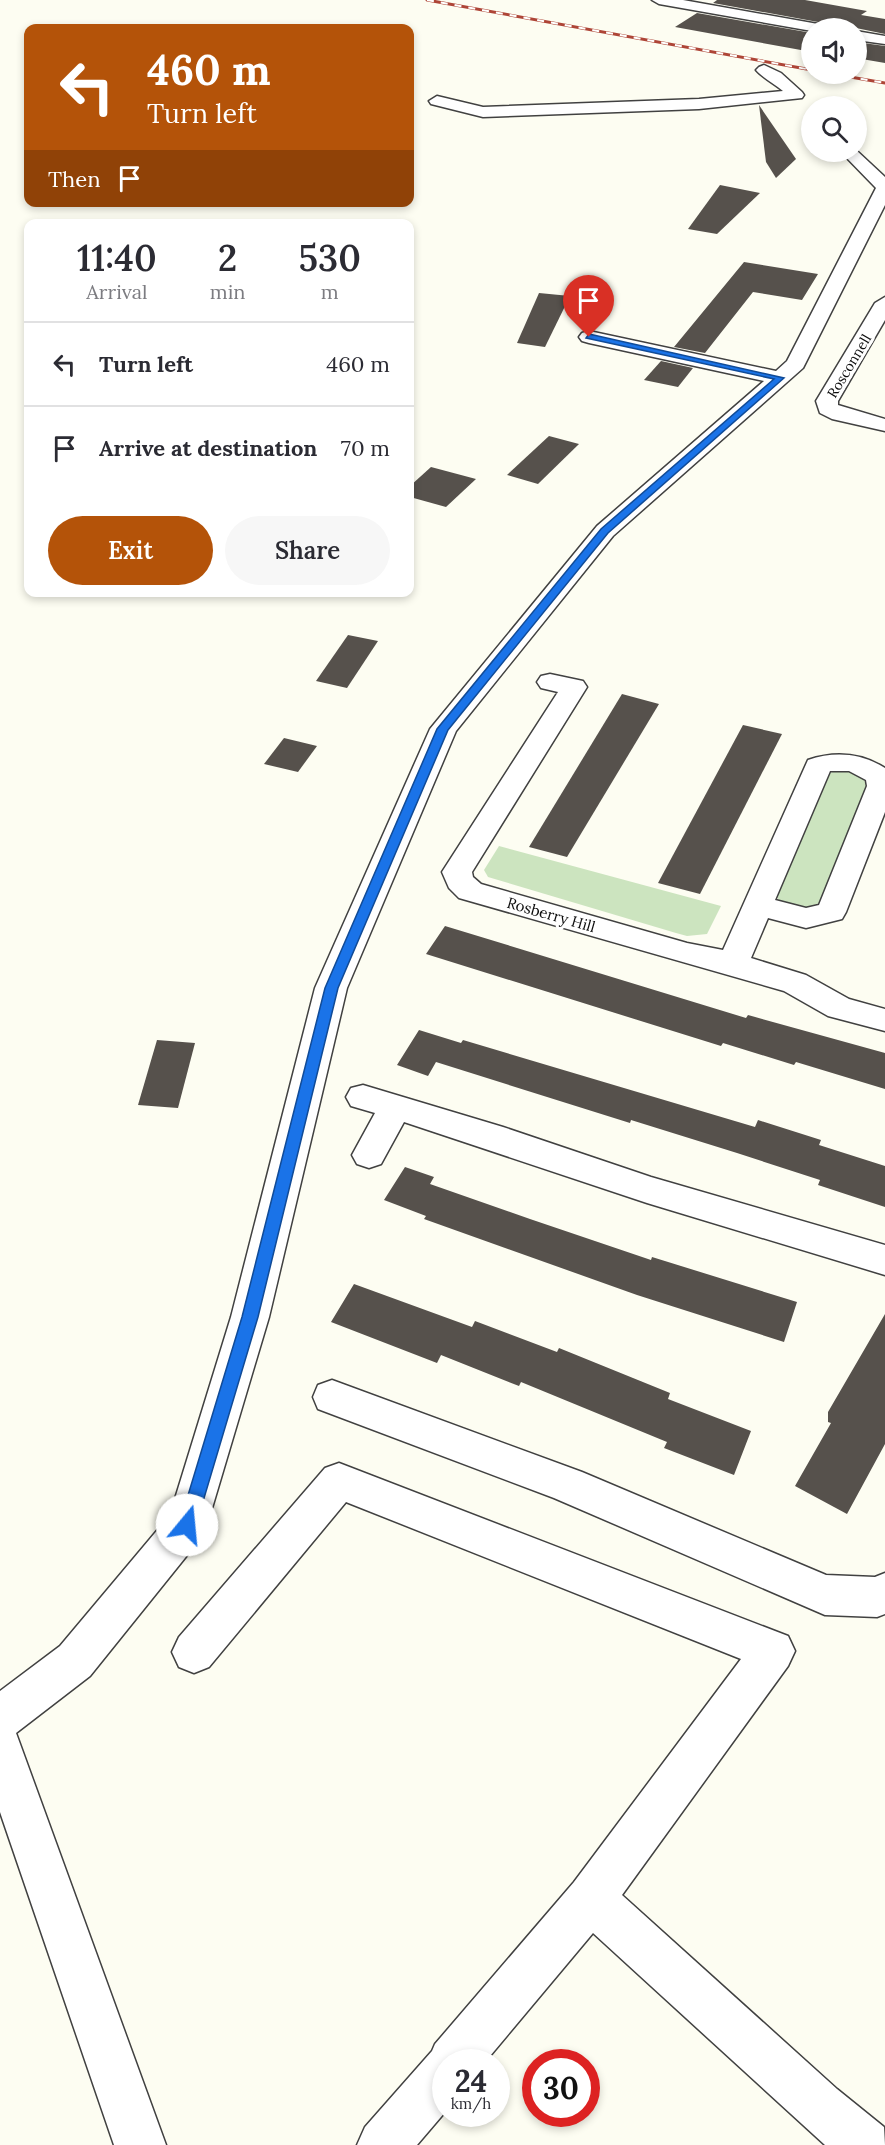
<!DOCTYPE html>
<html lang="en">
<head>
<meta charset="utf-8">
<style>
	:root { --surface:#fff; --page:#f7f7f7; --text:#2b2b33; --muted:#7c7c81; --line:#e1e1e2; --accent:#b45309 }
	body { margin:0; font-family:Lora,serif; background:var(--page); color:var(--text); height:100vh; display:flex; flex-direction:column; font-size:22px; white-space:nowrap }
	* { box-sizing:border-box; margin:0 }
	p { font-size:20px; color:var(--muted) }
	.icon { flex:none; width:33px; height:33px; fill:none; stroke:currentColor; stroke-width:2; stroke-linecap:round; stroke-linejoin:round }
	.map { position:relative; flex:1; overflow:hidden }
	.panel { position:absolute; left:24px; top:219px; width:390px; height:378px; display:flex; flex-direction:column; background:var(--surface); border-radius:12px; box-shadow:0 3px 9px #0003 }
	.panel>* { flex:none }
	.hud { position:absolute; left:24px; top:24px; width:390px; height:183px; border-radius:12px; box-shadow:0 3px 9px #0003; background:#b45309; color:#fff; overflow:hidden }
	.controls { position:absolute; left:801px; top:18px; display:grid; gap:12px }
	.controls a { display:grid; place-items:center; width:66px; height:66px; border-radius:50%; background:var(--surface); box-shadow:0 3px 9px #0003; font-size:30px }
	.speed { position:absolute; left:432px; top:2049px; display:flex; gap:12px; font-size:30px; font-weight:700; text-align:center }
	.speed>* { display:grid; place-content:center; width:78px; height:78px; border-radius:50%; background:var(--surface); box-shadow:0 3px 9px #0003; line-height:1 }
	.speed small { font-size:15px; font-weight:400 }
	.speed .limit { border:9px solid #d22; background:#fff; color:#111 }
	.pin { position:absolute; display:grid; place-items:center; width:51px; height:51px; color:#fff; margin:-62px -26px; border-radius:50% 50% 50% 0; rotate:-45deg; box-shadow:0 0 6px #0007 }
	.pin .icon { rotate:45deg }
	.me { position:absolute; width:66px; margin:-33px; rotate:17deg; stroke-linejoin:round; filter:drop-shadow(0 0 4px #0008) }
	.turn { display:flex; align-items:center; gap:21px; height:126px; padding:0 24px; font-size:27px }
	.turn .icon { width:78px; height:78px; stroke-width:2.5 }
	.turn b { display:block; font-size:42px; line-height:51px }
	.then { display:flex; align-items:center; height:57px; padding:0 24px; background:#0003; gap:12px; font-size:22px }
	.eta { display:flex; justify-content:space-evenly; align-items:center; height:102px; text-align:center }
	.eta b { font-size:36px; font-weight:600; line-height:42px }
	.button { display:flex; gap:12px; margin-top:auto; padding:12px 24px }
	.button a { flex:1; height:69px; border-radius:36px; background:var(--accent); color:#fff; font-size:24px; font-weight:600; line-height:69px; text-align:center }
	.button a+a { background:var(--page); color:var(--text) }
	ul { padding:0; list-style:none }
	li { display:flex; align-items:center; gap:18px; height:84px; padding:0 24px; border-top:2px solid var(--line) }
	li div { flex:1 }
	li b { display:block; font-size:22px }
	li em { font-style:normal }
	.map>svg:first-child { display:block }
	.green { fill:#cce4bf }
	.building { fill:#56514c }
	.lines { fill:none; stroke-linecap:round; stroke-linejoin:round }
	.minor-casing { stroke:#414141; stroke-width:3 }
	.minor { fill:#fff; fill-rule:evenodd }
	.rail-casing { stroke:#ae4537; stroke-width:3 }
	.rail { stroke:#fff; stroke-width:2; stroke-dasharray:7; stroke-linecap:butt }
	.route { fill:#1a73e8; stroke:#114b97; stroke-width:1.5 }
	.labels { text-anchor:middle; stroke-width:6; stroke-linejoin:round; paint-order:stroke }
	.far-street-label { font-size:14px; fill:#0e0e0e; stroke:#fff }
	.street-label { font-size:15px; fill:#0e0e0e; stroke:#fff }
</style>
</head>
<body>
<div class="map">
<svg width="885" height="2145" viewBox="0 0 885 2145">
	<rect width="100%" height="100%" fill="#fdfdf2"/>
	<g class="green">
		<polygon points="842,770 861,775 867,785 821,902 804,910 782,905 775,894 828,773"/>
		<polygon points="499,846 721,906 707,934 687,936 676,933 488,877 484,870"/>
	</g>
	<g class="building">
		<polygon points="717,0 805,0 867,11 861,15 885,19 885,34 856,28 827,28 818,22 713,3"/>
		<polygon points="697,13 812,33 812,52 675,27"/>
		<polygon points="856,42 885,46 885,63 856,58"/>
		<polygon points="759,105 796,159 776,178 766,162"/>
		<polygon points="720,185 760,193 717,234 688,229"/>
		<polygon points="744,262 818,274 802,300 753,292 705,353 674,347"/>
		<polygon points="539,293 570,296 545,347 517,343"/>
		<polygon points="661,361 693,368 678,387 644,380"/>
		<polygon points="549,436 579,444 538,484 507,475"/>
		<polygon points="431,467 476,479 446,507 410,497 410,486"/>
		<polygon points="348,635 378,641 347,688 316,681"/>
		<polygon points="622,694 659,704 567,857 529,847"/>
		<polygon points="743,725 782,734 700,894 658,883"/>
		<polygon points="284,738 317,746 298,772 264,764"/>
		<polygon points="445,926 746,1018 748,1015 885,1053 885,1089 796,1062 794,1065 723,1043 721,1046 426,954"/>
		<polygon points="419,1030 461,1043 463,1040 755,1127 758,1120 821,1140 819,1145 885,1166 885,1207 818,1185 820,1180 737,1153 631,1120 630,1123 436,1062 428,1076 397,1065"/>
		<polygon points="157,1040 195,1043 178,1108 138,1105"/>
		<polygon points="405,1167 434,1177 430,1184 530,1219 651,1260 652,1257 797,1302 784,1342 637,1295 424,1219 426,1216 384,1200"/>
		<polygon points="354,1284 472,1327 475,1321 557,1352 559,1348 670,1393 668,1399 751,1431 734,1475 664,1448 667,1442 521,1382 519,1386 441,1355 437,1363 331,1322"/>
		<polygon points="885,1314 885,1444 847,1514 795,1486 831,1423 828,1422 828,1412"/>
	</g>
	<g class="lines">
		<g class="minor-casing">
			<g id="minor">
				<polygon points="652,0 683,0 818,24 825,28 812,28 812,31 659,4"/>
				<polygon points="856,31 885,36 885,44 856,40"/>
				<path d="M764 65 781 73 802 92 804 95 802 98 699 109 483 117 431 104 429 101 437 96 483 107 699 99 783 91C775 84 763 78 756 70L759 67Z"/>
				<polygon points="856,150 885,177 885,205 803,368 613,536 456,731 347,988 269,1317 207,1525 201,1538 90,1676 16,1733 166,2145 114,2145 0,1812 0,1691 60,1646 170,1515 231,1317 315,988 430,729 597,526 764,381 589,343 582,341 579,337 582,333 589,331 776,371 787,361 876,188 841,152"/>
				<polygon points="885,297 885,320 838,401 838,405 885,419 885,431 832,419 820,413 816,401 875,303"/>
				<path d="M550 674 583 681 587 687 472 872 473 877 481 884 687 943 723 950 808 760C835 751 861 753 885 768V812L846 912 842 919 806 928 768 918 751 958 806 975 849 999 885 1009V1031L828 1016 784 991 459 898 449 888 442 872 558 692 541 688 537 682 541 676ZM830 771H849L866 780 867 786 819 905 806 908 775 900Z"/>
				<polygon points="363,1085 503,1127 651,1177 885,1245 885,1275 647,1203 404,1122 381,1164 369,1168 357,1164 352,1155 375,1113 351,1106 346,1097 351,1088"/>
				<polygon points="332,1380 582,1472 826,1575 875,1577 885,1573 885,1614 877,1617 825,1615 554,1498 318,1409 313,1397 318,1385"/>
				<polygon points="339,1463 788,1636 795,1651 788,1666 622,1895 837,2089 884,2127 885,2145 825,2145 593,1933 485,2062 446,2062 446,2111 417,2145 357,2145 365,2127 432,2051 435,2044 574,1882 741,1659 346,1502 209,1667 194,1673 179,1667 172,1652 179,1637 325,1468"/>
			</g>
		</g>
		<use href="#minor" class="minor"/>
		<g class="rail-casing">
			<g id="rail">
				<polyline points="427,0 812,70"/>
				<polyline points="833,74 885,83"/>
			</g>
		</g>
		<use href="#rail" class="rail"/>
	</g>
	<polygon class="route" points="589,334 784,378 608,533 448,730 338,988 258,1317 196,1525 193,1530 187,1532 181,1530 179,1525 242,1317 325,988 437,729 601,529 774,379 586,338"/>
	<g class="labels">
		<g class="far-street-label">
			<text transform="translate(849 366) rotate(-59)" y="5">Rosconnell</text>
		</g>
		<g class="street-label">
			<text transform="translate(551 915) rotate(16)" y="5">Rosberry Hill</text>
		</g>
	</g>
</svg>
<div class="controls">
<a><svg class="icon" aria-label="sound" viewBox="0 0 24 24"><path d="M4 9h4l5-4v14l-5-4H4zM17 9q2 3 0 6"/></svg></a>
<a><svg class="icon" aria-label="search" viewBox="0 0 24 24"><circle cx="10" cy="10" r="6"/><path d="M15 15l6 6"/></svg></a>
</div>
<div class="speed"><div>24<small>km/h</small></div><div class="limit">30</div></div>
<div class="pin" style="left:589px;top:337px;background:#d93025"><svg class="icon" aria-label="arrive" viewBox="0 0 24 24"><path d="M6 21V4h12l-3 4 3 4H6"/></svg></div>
<svg class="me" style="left:187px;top:1525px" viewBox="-20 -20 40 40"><circle r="19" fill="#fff"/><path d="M0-13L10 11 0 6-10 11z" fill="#1a73e8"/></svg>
<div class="hud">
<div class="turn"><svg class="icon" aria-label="left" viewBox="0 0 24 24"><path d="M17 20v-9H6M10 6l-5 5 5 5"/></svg><div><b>460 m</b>Turn left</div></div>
<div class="then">Then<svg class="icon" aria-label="arrive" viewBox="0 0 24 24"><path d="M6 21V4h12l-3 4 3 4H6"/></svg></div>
</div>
<section class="panel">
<div class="eta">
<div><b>11:40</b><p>Arrival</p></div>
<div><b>2</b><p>min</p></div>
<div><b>530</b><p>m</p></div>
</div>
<ul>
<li><svg class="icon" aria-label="left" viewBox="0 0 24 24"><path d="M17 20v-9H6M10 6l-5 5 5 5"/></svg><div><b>Turn left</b></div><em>460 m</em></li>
<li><svg class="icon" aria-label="arrive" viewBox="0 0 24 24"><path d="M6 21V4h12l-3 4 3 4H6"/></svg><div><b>Arrive at destination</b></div><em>70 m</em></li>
</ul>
<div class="button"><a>Exit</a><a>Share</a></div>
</section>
</div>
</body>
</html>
